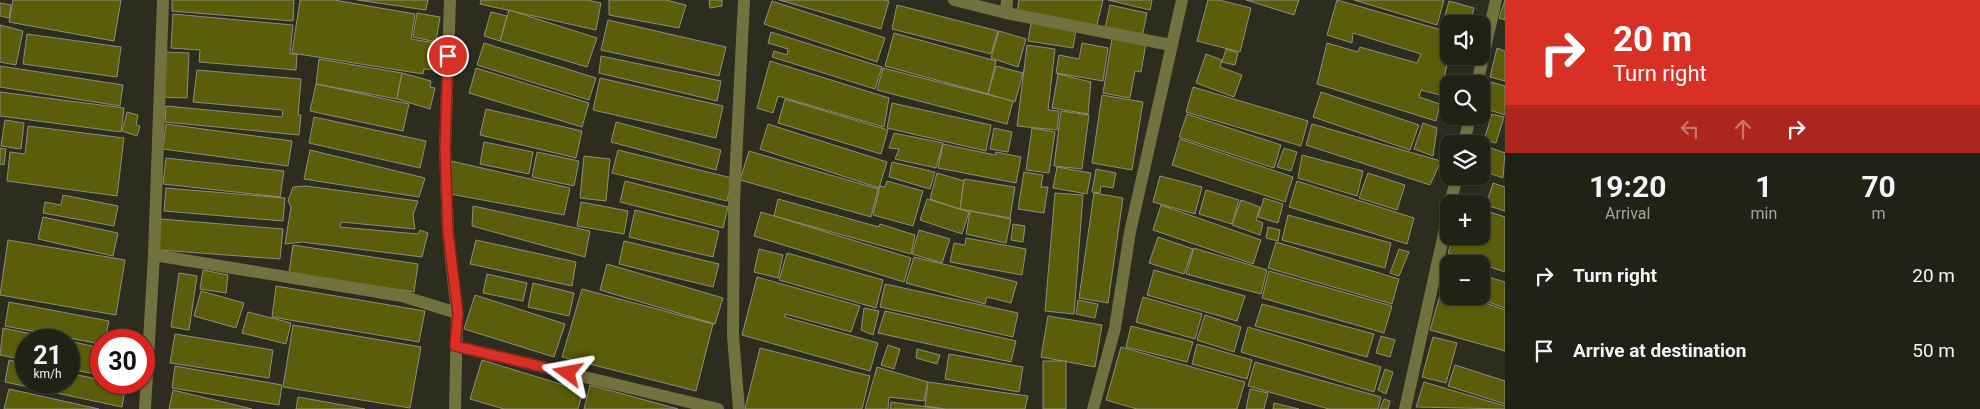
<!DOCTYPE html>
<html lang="en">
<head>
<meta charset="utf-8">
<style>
	:root { --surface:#212216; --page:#2d2f23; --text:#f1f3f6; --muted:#a2a4a1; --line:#3e3f35 }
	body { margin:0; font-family:Roboto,sans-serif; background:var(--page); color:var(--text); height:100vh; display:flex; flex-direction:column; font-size:19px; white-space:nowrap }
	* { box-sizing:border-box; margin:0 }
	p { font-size:16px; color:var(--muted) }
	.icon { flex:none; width:28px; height:28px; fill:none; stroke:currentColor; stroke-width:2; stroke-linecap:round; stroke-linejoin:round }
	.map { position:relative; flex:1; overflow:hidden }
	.details { display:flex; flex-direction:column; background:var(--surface); width:475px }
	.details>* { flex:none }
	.banner { background:#d93025; color:#fff; overflow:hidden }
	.tools { position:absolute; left:1440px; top:15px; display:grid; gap:10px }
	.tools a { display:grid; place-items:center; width:50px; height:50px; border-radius:10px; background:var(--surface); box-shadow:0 1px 4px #0004,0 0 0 1px var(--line); font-size:25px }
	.speed { position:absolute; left:15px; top:329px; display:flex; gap:10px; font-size:25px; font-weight:700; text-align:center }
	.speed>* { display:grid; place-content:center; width:65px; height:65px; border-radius:50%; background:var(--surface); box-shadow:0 1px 4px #0004,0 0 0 1px var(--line); line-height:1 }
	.speed small { font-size:12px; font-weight:400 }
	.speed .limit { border:8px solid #d22; background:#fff; color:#111 }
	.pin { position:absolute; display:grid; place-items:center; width:42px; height:42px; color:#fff; margin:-21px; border:2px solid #fff; border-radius:50%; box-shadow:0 1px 5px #0007 }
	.me { position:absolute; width:55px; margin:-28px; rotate:283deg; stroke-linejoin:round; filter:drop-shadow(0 0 4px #0008) }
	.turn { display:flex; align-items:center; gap:18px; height:105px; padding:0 25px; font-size:22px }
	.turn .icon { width:65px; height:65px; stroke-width:2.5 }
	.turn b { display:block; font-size:35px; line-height:42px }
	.lanes { display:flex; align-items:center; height:48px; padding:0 25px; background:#0003; justify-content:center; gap:25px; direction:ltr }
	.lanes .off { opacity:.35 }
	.eta { display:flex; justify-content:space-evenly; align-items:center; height:85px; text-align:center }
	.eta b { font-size:30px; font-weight:700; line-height:35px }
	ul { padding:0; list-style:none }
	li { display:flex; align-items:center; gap:15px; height:75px; padding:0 25px }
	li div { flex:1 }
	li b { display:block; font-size:19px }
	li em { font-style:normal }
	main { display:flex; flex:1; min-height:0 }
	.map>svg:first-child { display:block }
	.building { fill:#5b5d0a; stroke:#8d8e7d }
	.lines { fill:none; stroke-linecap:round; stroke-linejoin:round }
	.street { stroke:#707240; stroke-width:12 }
	.route-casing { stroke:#8d1f18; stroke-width:12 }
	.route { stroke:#d93025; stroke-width:9 }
</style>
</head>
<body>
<main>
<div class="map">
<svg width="1505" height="409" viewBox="0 0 1505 409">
	<rect width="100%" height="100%" fill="#2c2d1e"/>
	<g class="building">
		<polygon points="13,0 121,0 114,41 9,22"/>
		<polygon points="172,0 294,0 293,21 172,11"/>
		<polygon points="300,0 334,0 415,14 411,39 435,43 431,70 424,69 423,74 292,53"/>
		<polygon points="357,0 428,0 426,10"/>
		<polygon points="481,0 587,0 601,3 596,30 480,4"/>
		<polygon points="609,0 666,0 686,5 679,28 609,15"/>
		<polygon points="709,0 722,0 722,6 710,8"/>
		<polygon points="779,0 886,0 889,1 881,29"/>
		<polygon points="1019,0 1103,0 1096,29 1017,13"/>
		<polygon points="1108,0 1152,0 1150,10"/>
		<polygon points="1208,0 1219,0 1251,8 1240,52 1197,41"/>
		<polygon points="1246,0 1299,0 1294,15"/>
		<polygon points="1337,0 1449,32 1449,56 1440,95 1421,90 1419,97 1440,104 1436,121 1317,84 1327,43 1358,52 1360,47 1417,63 1421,54 1353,33 1352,43 1327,35"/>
		<polygon points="1354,0 1444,0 1437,25"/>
		<polygon points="1505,0 1505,20 1499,18"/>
		<polygon points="772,1 885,38 877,62 764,24"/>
		<polygon points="1449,1 1474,8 1470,24 1449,24 1449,29 1442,27"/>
		<polygon points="0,3 11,5 9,18 0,16"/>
		<polygon points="897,5 998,31 991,54 892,29"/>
		<polygon points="1110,5 1147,13 1142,37 1105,28"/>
		<polygon points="509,10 597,38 587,67 500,41"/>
		<polygon points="491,12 507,16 500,41 484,36"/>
		<polygon points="417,13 440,17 436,42 413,37"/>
		<polygon points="173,14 293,25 290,54 297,54 296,70 199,62 200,50 171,48"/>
		<polygon points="608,20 726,47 719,76 601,50"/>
		<polygon points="1031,23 1076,30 1073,48 1028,41"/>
		<polygon points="0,25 23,31 16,65 0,62"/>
		<polygon points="999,31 1026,39 1018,67 991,58"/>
		<polygon points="771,32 882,67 875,89 772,57 774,51 787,55 788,49 768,43"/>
		<polygon points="894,33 996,61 988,94 885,66"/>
		<polygon points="27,34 121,47 117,77 23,64"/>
		<polygon points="1112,38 1146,43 1141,72 1135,71 1130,98 1103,93"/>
		<polygon points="484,43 596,78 589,100 477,65"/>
		<polygon points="1082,43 1108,48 1103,81 1056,73 1059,55 1079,59"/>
		<polygon points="1027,45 1055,49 1048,110 1059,111 1057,130 1017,126"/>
		<polygon points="1497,48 1505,51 1505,81 1490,77"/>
		<polygon points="1226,49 1238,53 1235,65 1222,62"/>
		<polygon points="163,52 189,53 187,98 161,97"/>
		<polygon points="1206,54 1222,60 1220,67 1242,75 1234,97 1196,83"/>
		<polygon points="601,56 721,81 717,101 599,73"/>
		<polygon points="319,59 402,73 397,99 316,84"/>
		<polygon points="770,61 889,98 884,127 778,96 773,113 757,108"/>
		<polygon points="0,66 123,85 120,106 0,87"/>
		<polygon points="996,66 1023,73 1015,102 988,94"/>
		<polygon points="476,68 589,103 582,127 469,93"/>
		<polygon points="883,68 1013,101 1007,124 877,90"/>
		<polygon points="197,70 301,79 298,115 301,115 299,135 165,122 166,106 282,117 283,110 193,102"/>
		<polygon points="402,73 431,81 430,87 435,88 430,109 397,99"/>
		<polygon points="1058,74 1091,82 1088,114 1052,108"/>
		<polygon points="600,78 723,106 716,138 593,110"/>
		<polygon points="1491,82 1505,86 1505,115 1483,108"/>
		<polygon points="316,84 409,104 403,131 310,111"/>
		<polygon points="1193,87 1308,121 1301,146 1186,112"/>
		<polygon points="0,92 124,108 121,132 0,116"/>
		<polygon points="1321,92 1419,125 1410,150 1313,117"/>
		<polygon points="1102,95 1143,102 1132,170 1092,163"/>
		<polygon points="785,99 888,130 881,154 778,123"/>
		<polygon points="892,103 991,125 986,151 887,128"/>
		<polygon points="486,109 582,131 576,158 480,135"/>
		<polygon points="1061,111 1089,115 1082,169 1054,166"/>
		<polygon points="127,112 138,115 136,125 140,126 137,136 122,131"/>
		<polygon points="1187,114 1281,145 1274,168 1179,137"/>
		<polygon points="1492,114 1504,117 1496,143 1484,140"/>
		<polygon points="314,117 426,141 420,168 309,143"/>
		<polygon points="5,120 24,123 21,149 1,146"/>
		<polygon points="616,122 721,150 716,170 611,142"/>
		<polygon points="1423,123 1437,128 1433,156 1414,149"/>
		<polygon points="166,124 292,141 288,166 163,149"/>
		<polygon points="768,124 887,162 879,188 760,149"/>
		<polygon points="1312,124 1441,161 1430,185 1306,145"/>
		<polygon points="28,126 124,138 117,196 7,181 10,152 25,154"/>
		<polygon points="994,128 1012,132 1008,152 990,149"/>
		<polygon points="1032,128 1055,132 1049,173 1026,170"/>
		<polygon points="894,133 943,143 936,168 895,159 899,149 889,148"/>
		<polygon points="1180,139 1293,177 1285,202 1172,165"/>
		<polygon points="484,142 533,152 529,174 480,164"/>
		<polygon points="943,144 995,155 996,152 1021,157 1016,183 938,168"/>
		<polygon points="1486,146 1505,153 1503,178 1481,170 1481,160"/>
		<polygon points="0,148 6,149 4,165 0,164"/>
		<polygon points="1284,148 1297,152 1291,171 1277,167"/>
		<polygon points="310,150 425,178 419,197 304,179"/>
		<polygon points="618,150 732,178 727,201 612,173"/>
		<polygon points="749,151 878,189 871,217 740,180"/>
		<polygon points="537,152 579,161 574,186 532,177"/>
		<polygon points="1302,155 1363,171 1357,196 1298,178"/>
		<polygon points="584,156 610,159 606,201 580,198"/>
		<polygon points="166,158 284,171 280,197 163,184"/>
		<polygon points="451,161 570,188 564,215 450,194"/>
		<polygon points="892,162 935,172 930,189 889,177"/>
		<polygon points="1057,167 1091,173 1087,194 1053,188"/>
		<polygon points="1096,169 1116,173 1113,188 1101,186 1100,193 1092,192"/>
		<polygon points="1024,172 1043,175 1041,187 1048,187 1044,213 1018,209"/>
		<polygon points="937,173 964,181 960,209 930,199"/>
		<polygon points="1368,173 1405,185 1397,210 1359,198"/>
		<polygon points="1160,176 1202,187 1195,214 1153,202"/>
		<polygon points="964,179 1015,187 1010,218 960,209"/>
		<polygon points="625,181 728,207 723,228 620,202"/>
		<polygon points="887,181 923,191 913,226 873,215 880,186 885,187"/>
		<polygon points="1297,181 1414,218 1407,244 1289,207"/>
		<polygon points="1493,183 1505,187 1505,211 1486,205"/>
		<polygon points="306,186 418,201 413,215 415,229 341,222 340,227 418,234 420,230 428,233 422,257 302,242 285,244 291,207 288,201 293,187"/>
		<polygon points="166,188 285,198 283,221 164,211"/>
		<polygon points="1206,190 1239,200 1232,224 1199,214"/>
		<polygon points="1055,193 1083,195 1074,314 1045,311"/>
		<polygon points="1094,193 1123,198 1108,303 1079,298"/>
		<polygon points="63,195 118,206 114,226 43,213 45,202 61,205"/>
		<polygon points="1264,198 1283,204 1278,223 1258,217"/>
		<polygon points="778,199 879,227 880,224 915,235 911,254 774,216"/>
		<polygon points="927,199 969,212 962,234 920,220"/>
		<polygon points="1241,200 1260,207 1256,220 1263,223 1260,235 1232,225"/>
		<polygon points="581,202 628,211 624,234 577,226"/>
		<polygon points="1161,205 1261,240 1253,264 1153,230"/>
		<polygon points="473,206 590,231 585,257 472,226"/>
		<polygon points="1481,209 1505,217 1505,272 1448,253 1454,236 1481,236"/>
		<polygon points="635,210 719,231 713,257 629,237"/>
		<polygon points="970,211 1011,219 1006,243 966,234"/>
		<polygon points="761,212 911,258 904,282 754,236"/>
		<polygon points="1288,215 1391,243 1385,268 1282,240"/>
		<polygon points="43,217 118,233 113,256 38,239"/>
		<polygon points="161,219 283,229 280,259 159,250"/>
		<polygon points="1013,224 1025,226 1023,242 1011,240"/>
		<polygon points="1268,227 1280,230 1278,241 1266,238"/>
		<polygon points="919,230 950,239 942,263 912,254"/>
		<polygon points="1158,237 1193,249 1184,274 1149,263"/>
		<polygon points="966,238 1026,249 1022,275 950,262 954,243 965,245"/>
		<polygon points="8,240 125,260 116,315 0,295"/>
		<polygon points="476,240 576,262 572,286 470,264"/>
		<polygon points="624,241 719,264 713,287 619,264"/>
		<polygon points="1276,242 1399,279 1392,304 1268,268"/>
		<polygon points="293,245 418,264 414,292 289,273"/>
		<polygon points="1194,248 1267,270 1261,294 1186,274"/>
		<polygon points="759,249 783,255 778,278 754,272"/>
		<polygon points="1399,249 1409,252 1399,276 1390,273"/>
		<polygon points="787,253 883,280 876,308 779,280"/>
		<polygon points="914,257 1017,282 1011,303 987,297 985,304 906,283"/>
		<polygon points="607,264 723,298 715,324 600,290"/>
		<polygon points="203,270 228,275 226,293 200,289"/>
		<polygon points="1154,270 1245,296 1237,321 1147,295"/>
		<polygon points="1269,271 1392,306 1384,333 1262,298"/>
		<polygon points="179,273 197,276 189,330 171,327"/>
		<polygon points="487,274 527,283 523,301 483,293"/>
		<polygon points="1481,275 1505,282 1505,308 1472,296 1481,296"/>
		<polygon points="757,277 860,306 851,332 785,314 785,317 878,343 870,371 742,335"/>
		<polygon points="533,283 574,293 569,316 528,307"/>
		<polygon points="885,284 1018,313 1013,337 880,307"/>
		<polygon points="276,286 425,311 419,342 272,317"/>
		<polygon points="1442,288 1449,290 1449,296 1467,296 1505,310 1505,351 1430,330"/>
		<polygon points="582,289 713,324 696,391 562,357"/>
		<polygon points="201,291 244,303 236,328 194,316"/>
		<polygon points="475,295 565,324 554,357 464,329"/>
		<polygon points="1143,297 1202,314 1195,339 1136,322"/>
		<polygon points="1078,300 1098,304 1095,318 1076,314"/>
		<polygon points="9,302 109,321 105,340 101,340 101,344 5,326"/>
		<polygon points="1262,304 1374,334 1367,357 1255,326"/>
		<polygon points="864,308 879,311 873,335 861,330"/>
		<polygon points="885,311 1016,341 1011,362 878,333"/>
		<polygon points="248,312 291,323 286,344 242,333"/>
		<polygon points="1205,315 1241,327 1234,352 1197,340"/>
		<polygon points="1048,316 1102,325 1095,367 1041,357"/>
		<polygon points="293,325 421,347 410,408 283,387"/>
		<polygon points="1131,326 1193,342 1187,362 1126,347"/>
		<polygon points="1248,327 1381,367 1374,392 1241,352"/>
		<polygon points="3,328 62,340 26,340 26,360 0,355"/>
		<polygon points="175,334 273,350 269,378 170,363"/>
		<polygon points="1381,336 1395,340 1390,357 1376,353"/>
		<polygon points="1433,337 1457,343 1446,383 1422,377"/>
		<polygon points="69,341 101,348 101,375 69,369"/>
		<polygon points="1197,344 1252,360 1247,379 1192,364"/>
		<polygon points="888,345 900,349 894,369 881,365"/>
		<polygon points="1121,347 1245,382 1237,409 1137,409 1106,400"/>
		<polygon points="760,348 870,376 862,409 745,409"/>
		<polygon points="917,349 940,355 937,364 916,358"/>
		<polygon points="949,354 1023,367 1019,392 945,379"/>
		<polygon points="9,360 26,364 26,382 69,382 69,373 101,380 101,382 126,385 122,407 5,382"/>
		<polygon points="482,360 583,391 578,409 504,409 470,399"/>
		<rect x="1043" y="361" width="23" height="48"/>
		<polygon points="1255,362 1381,397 1378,409 1329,409 1248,386"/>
		<polygon points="1455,365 1505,381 1505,404 1448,386"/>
		<polygon points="175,366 282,385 279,405 172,388"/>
		<polygon points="877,367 928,382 924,401 889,397 888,409 865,409"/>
		<polygon points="1385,369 1393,372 1386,394 1378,390"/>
		<polygon points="928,382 1028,396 1025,409 946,409 925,406"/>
		<polygon points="1424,382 1505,406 1505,409 1416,407"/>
		<polygon points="590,385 678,409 584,409"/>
		<polygon points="9,389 99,409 4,409"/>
		<polygon points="1250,389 1268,393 1264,409 1246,409"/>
		<polygon points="173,390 252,409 169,409"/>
		<polygon points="298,397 365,409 296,409"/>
		<polygon points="1384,399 1390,401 1388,409 1380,409"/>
		<polygon points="891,402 942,409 890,409"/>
		<polygon points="1274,403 1299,409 1273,409"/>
	</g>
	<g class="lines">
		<g class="street">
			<polyline points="163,0 154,255 402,296 457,313"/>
			<polyline points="450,0 445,149 448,232 457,313 455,409"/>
			<polyline points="954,0 1006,13 1171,45"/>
			<polyline points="1006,13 1007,0"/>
			<polyline points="1477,84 1496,0"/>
			<polyline points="1464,144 1470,116"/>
			<polyline points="1450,204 1457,176"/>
			<polyline points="455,346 718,409"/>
			<polyline points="145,409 154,255"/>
			<polyline points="739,409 733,336 734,202 744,0"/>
			<polyline points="1093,409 1115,328 1130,232 1182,0"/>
			<polyline points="1405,409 1449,211"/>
		</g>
	</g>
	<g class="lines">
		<g class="route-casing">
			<polyline id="route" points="448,56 445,149 448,232 458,313 455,346 568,373"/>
		</g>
		<use href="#route" class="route"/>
	</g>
</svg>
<div class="tools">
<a><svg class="icon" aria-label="sound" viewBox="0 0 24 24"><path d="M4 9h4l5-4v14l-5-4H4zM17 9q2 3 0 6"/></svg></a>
<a><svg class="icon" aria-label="search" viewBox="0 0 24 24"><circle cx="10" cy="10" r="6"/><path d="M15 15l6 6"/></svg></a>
<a><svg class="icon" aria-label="layers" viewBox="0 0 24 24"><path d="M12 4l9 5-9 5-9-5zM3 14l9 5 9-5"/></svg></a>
<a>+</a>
<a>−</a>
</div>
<div class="speed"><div>21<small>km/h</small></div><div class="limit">30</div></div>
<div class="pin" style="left:448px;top:56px;background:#d93025"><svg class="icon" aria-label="arrive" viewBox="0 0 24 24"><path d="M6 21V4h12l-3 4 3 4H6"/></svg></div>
<svg class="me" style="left:568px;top:373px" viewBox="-20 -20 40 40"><path d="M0-17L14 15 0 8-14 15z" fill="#d93025" stroke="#fff" stroke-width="4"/></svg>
</div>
<section class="details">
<div class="banner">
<div class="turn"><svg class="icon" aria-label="right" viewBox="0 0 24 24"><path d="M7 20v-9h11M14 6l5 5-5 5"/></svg><div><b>20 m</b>Turn right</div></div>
<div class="lanes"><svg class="icon off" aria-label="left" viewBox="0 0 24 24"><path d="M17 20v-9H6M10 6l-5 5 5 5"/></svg><svg class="icon off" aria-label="ahead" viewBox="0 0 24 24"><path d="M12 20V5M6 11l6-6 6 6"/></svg><svg class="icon" aria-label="right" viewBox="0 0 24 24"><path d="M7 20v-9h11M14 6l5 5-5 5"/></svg></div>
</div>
<div class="eta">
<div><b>19:20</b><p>Arrival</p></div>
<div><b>1</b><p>min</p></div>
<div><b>70</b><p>m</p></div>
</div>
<ul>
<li><svg class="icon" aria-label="right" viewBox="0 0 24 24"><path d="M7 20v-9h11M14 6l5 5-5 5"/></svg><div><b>Turn right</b></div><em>20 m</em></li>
<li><svg class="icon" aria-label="arrive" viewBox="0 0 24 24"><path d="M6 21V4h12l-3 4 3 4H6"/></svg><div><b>Arrive at destination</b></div><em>50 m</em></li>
</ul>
</section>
</main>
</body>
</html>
